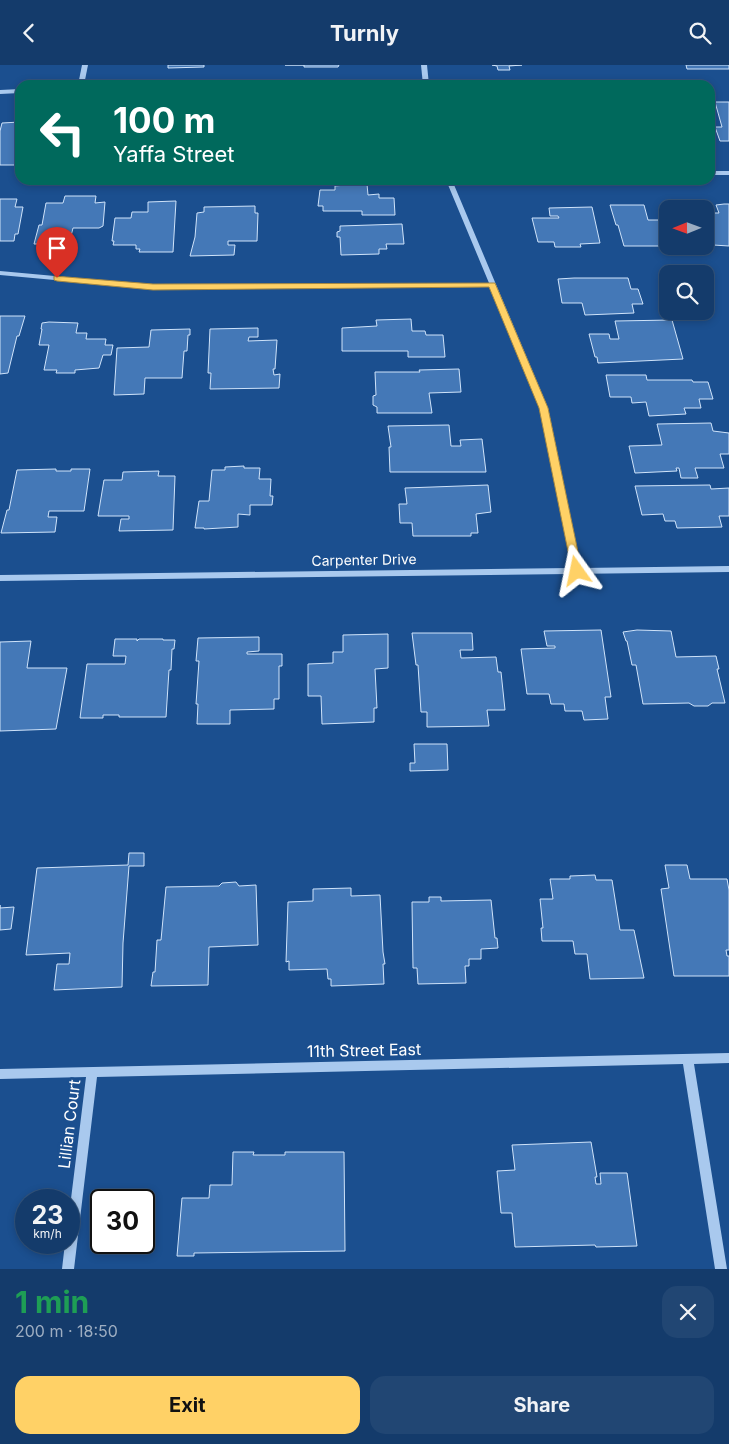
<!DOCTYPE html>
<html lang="en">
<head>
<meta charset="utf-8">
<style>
	:root { --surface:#143b6b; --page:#214673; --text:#f1f3f6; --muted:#9dadc1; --line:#33557e; --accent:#ffd166 }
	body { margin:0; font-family:Inter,sans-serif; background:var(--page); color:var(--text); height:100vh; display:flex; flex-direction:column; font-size:19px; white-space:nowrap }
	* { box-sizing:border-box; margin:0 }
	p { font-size:16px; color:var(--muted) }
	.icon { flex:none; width:28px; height:28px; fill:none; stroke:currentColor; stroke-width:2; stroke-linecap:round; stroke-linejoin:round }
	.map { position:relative; height:1204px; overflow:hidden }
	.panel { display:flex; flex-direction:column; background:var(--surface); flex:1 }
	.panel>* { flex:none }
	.guide { position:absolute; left:15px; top:15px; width:700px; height:105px; border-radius:15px; box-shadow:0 2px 8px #0003,0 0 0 1px var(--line); background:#00695c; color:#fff; overflow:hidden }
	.needle { width:32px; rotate:269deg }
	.tools { position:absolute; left:659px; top:135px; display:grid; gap:10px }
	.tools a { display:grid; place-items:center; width:55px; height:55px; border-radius:10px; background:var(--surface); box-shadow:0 2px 8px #0003,0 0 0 1px var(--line); font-size:25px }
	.speed { position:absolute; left:15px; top:1124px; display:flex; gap:10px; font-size:25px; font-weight:700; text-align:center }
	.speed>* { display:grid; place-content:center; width:65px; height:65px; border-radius:50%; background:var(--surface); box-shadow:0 2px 8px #0003,0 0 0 1px var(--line); line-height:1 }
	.speed small { font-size:12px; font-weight:400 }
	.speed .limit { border:2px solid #111; border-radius:8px; background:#fff; color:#111 }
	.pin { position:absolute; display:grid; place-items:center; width:42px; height:42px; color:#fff; margin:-51px -21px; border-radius:50% 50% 50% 0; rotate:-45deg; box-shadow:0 0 5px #0007 }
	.pin .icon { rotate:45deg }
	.me { position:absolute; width:55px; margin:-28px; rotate:348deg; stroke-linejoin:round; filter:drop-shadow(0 0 4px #0008) }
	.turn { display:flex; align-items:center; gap:18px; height:105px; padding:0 15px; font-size:22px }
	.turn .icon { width:65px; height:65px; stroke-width:2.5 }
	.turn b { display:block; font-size:35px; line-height:42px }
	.round { display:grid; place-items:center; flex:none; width:52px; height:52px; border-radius:15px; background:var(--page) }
	.summary { display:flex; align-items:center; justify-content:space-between; height:85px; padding:0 15px }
	h1 { font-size:30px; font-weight:700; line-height:38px; color:#1e9e55 }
	.cta { display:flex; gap:10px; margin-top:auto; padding:10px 15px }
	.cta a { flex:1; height:58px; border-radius:15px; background:var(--accent); color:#111; font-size:20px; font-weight:700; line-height:58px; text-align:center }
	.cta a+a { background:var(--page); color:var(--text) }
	header { display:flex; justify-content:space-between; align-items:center; height:65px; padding:0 15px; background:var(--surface); font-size:22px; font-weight:700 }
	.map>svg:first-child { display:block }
	.building { fill:#4478b7; stroke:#cfe3fa }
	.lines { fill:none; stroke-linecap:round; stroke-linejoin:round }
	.minor { fill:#a9c9ee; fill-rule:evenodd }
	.route { fill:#ffd166; stroke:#a68842 }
	.labels { text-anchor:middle; stroke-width:5; stroke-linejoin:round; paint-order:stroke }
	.street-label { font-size:14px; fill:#fff; stroke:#1b4f8f }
	.near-street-label { font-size:16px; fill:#fff; stroke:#1b4f8f }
</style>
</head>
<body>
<header><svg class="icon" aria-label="back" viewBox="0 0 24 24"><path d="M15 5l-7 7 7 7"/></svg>Turnly<svg class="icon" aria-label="search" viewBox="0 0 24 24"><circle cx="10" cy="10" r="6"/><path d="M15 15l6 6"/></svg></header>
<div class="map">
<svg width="729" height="1204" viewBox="0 0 729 1204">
	<rect width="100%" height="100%" fill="#1b4f8f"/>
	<g class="building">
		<polygon points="168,0 204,0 204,2 168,3"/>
		<polygon points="285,0 339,0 338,2 304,2 304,0"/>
		<polygon points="522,0 509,1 510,5 498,5 497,1 492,0"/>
		<polygon points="686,0 729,0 729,4 687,4"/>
		<polygon points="715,37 729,37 729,76 720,76 715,62 722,62"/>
		<polygon points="20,57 19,100 0,100 0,66 2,58"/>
		<polygon points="356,119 367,119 368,130 379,129 379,133 394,133 395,150 362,150 362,146 323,146 323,141 318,141 320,125 335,125 335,121"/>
		<polygon points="65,131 96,131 95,138 105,137 103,161 99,163 73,163 69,179 34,179 39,160 42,160 46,138 63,138"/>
		<polygon points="0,134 17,134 15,142 23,142 18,169 15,169 14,176 0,176"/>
		<polygon points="176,136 173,187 139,187 140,184 136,184 136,180 113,180 114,176 112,176 115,153 131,153 132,147 148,147 148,137"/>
		<polygon points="724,139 729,139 729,181 713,180 711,172 705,172 705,154 711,154 709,148 719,148 716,140"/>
		<polygon points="610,140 644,140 648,155 668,155 668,181 673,181 661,182 658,181 624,181 618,160 616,160"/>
		<polygon points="255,141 255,148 258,148 257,176 228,176 228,180 235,180 234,190 190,191 195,172 197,148 204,147 204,142"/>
		<polygon points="592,142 600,178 580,179 581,182 555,182 554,177 538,177 532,153 559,153 558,151 550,151 549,143"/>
		<polygon points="402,159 404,179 386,179 387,184 379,184 379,189 341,190 340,172 337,172 337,167 340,166 340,161"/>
		<polygon points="574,213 628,213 631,224 638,224 643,239 632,239 634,248 585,250 582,238 562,238 558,214"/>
		<polygon points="0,251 25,251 19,271 17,271 8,308 0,309"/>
		<polygon points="411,254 412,266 425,266 426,270 443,270 445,292 408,292 408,286 342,286 342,263 377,261 376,255"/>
		<polygon points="672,255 683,294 598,298 597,292 595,292 589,269 609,269 610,274 619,274 615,256"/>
		<polygon points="49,257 78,258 76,268 87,268 86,274 106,274 105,280 113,280 111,290 103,290 99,303 75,305 75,308 56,308 57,305 44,305 49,280 39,280 42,264 41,264 42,258"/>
		<polygon points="258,263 258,272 249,272 248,276 277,275 275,304 273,304 274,310 280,309 279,323 210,324 211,308 208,308 210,264"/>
		<polygon points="190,264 190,270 188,270 187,286 184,286 182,313 145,313 144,329 114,330 117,283 149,282 151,265"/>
		<polygon points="459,304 461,327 429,328 432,348 377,348 377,342 373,340 373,331 376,330 375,307 420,307 419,305"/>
		<polygon points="606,310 646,310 647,315 692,315 693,317 708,317 713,334 699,334 701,343 684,343 686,349 649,351 646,337 632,338 631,332 610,332"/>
		<polygon points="711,358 713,366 729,368 729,389 720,389 724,403 695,403 698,413 681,413 679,403 676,403 677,406 635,408 629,381 662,380 657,359"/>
		<polygon points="449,360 451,381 461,381 460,375 482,374 486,407 390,407 389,382 391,382 388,361"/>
		<polygon points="244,401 244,403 260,403 259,414 271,414 270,431 273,431 272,440 250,440 250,450 238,449 238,462 204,464 204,463 195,463 199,436 209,436 212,405 225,405 225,402"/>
		<polygon points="56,404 56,406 71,406 71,404 90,404 84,446 49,446 48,452 57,452 55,467 1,468 7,445 9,445 17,405"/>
		<polygon points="159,406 158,411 175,411 173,465 119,466 121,454 129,454 129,451 98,451 104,415 122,415 123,407"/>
		<polygon points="488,420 491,447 476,449 478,468 471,468 471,471 413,471 412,458 400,458 399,439 407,439 405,423"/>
		<polygon points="710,420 711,424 729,423 729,451 719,451 722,462 677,463 675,456 665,456 663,449 642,450 635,421"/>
		<polygon points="601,565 611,632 605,632 608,654 584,655 582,646 565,646 564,639 551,639 549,629 527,629 521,584 555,583 555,581 547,581 544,566"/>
		<polygon points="637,565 671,566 676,592 716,591 719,604 717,604 725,638 712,638 708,641 694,641 689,638 643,639 636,600 632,600 627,576 626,576 623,567"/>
		<polygon points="412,568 472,568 473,585 460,585 461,593 496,592 498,607 501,607 505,645 487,645 489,661 427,662 427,647 421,647 418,600 416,600"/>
		<polygon points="388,569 388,603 375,604 377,643 374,643 374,657 322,659 321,631 308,631 308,599 333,598 333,587 343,587 343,570"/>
		<polygon points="259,572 259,586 247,587 247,589 282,589 282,601 279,601 279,634 274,634 274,644 230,645 230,659 197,659 198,639 196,639 199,596 196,596 198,573"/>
		<polygon points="115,574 137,574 137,576 139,574 163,574 163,575 175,575 174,584 172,584 171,605 169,605 166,652 119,652 119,650 103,650 103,653 80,653 87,599 125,599 126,591 113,591"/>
		<polygon points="31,576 27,603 67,603 56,664 0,666 0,577"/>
		<polygon points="414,679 447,679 448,705 410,706 410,698 415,698"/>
		<polygon points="129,788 144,788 144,801 129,801 123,878 122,922 54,925 57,899 69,899 70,888 26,890 37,803 128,800"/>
		<polygon points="665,800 687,800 690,814 727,814 729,825 729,885 726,885 727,891 729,891 729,911 674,911 661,824 669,823"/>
		<polygon points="595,810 596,815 612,815 620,865 634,865 644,913 590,914 587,889 575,889 573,876 542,876 541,863 543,863 540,834 553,834 550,814 570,814 570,811"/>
		<polygon points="236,817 239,821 256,820 258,880 209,882 208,920 151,921 153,907 155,907 157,875 161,875 166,822 219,821 222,818"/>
		<polygon points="351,823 351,831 380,830 383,887 385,899 383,899 384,919 331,921 331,914 328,914 327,904 289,905 289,896 286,897 288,837 313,836 313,824"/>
		<polygon points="429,832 441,832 441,836 491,835 495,873 497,873 498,883 481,884 481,894 469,894 469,901 465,901 466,918 418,919 417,903 413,903 412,837 429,837"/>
		<polygon points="0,840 0,843 14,842 11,864 0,865"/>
		<polygon points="591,1077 597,1112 595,1112 596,1119 601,1119 600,1108 627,1108 637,1181 596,1182 595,1180 515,1182 512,1148 501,1148 497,1106 515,1105 512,1080"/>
		<polygon points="233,1087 254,1087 253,1090 285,1090 285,1087 344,1087 345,1186 194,1188 194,1191 177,1191 182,1133 209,1133 210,1120 232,1120"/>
	</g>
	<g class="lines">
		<g class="minor">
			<polygon points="82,0 88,0 84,20 78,20"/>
			<polygon points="421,0 427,0 429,20 423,20"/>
			<polygon points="20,24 20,28 0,29 0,25"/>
			<rect x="710" y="106" width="19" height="4"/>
			<polygon points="446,115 452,115 548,343 581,503 729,501 729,507 0,516 0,510 572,503 540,343 490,222 153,224 0,210 0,206 153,220 489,218"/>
			<polygon points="729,988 729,998 694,999 727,1204 715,1204 683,999 97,1012 74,1204 62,1204 65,1178 69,1178 69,1150 86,1012 0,1014 0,1004"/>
		</g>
	</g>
	<polygon class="route" points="54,211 153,219 495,218 548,343 582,506 577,510 572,506 539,343 489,222 153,225 57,216 54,215"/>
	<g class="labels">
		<g class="street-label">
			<text transform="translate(364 495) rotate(-1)" y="5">Carpenter Drive</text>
		</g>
		<g class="near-street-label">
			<text transform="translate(364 985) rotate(-1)" y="6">11th Street East</text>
			<text transform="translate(69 1059) rotate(-83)" y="6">Lillian Court</text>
		</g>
	</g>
</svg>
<div class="tools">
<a><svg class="needle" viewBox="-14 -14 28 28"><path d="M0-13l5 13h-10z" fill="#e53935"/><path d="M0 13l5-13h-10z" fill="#9dadc1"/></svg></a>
<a><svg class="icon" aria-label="search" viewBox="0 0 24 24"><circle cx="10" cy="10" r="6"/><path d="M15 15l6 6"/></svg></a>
</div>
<div class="speed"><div>23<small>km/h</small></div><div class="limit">30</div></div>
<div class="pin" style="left:57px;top:213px;background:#d93025"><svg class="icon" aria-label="arrive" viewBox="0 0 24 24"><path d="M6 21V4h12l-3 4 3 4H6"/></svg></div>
<svg class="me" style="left:577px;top:506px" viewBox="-20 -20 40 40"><path d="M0-17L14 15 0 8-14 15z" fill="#ffd166" stroke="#fff" stroke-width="4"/></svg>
<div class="guide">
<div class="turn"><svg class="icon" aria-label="left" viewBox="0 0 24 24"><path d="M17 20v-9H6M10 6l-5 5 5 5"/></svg><div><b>100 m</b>Yaffa Street</div></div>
</div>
</div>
<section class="panel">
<div class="summary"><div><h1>1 min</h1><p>200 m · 18:50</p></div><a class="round"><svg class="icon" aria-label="close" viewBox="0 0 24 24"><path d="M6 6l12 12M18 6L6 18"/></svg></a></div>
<div class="cta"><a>Exit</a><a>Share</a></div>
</section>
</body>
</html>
